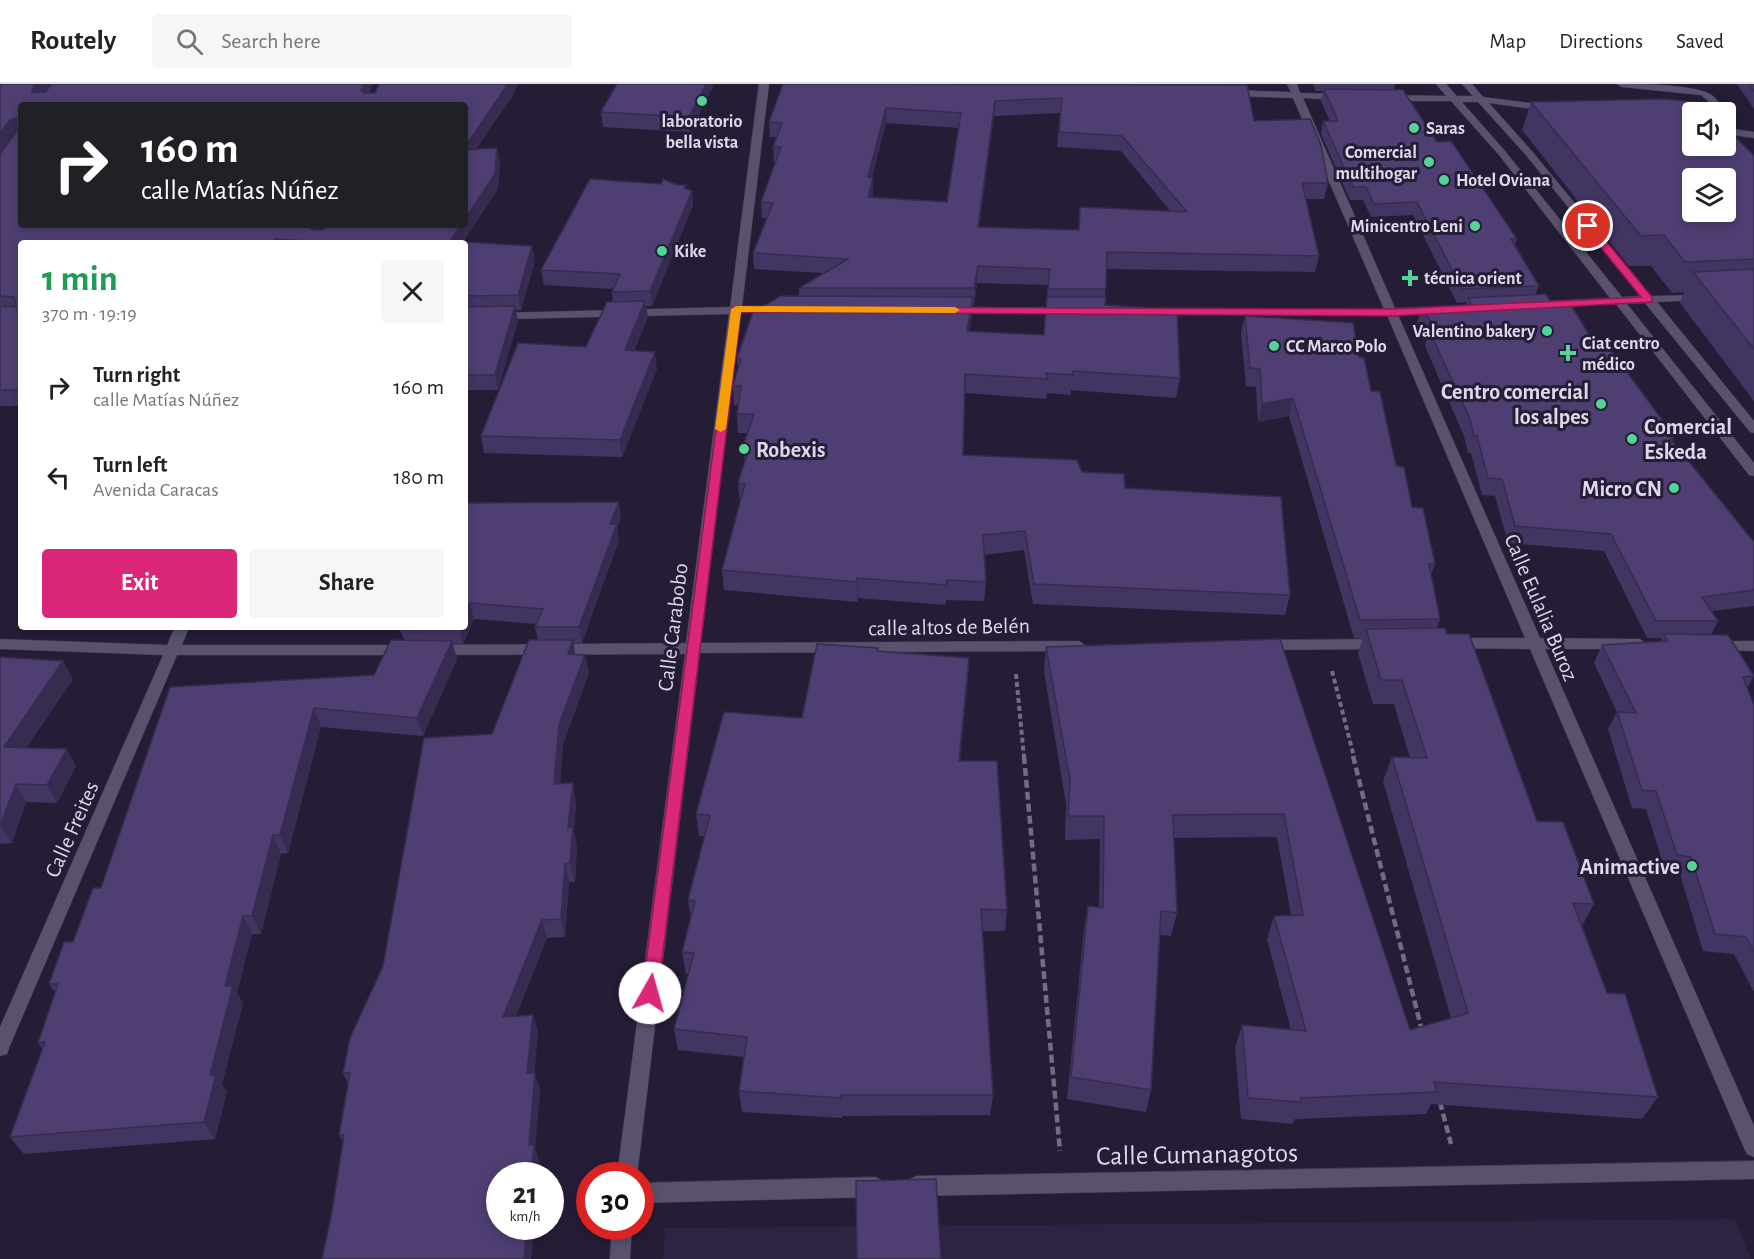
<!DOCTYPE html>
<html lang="en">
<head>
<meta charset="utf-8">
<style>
	:root { --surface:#fff; --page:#f6f6f6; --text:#222; --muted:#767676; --line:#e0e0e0; --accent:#db2777 }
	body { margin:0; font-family:"Alegreya Sans",sans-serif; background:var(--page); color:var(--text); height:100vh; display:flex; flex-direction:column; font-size:22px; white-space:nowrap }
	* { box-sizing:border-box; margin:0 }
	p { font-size:20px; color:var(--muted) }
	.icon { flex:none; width:33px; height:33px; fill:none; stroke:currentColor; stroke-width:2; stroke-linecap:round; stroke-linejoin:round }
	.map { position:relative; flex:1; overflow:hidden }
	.sheet { position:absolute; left:18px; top:156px; width:450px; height:390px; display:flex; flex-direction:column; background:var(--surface); border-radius:6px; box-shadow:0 3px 9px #0003 }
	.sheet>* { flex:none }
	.hud { position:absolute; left:18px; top:18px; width:450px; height:126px; border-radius:6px; box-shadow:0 3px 9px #0003; background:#202124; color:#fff; overflow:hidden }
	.fabs { position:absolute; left:1682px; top:18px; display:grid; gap:12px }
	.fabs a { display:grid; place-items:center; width:54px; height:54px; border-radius:6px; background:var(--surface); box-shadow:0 3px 9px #0003; font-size:30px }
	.speed { position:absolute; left:486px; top:1078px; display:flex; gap:12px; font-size:30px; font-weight:700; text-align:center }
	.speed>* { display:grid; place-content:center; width:78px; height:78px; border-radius:50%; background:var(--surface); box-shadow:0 3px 9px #0003; line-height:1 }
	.speed small { font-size:15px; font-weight:400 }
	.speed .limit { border:9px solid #d22; background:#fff; color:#111 }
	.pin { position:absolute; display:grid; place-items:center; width:51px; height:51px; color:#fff; margin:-26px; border:3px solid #fff; border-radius:50%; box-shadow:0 2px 6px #0007 }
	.me { position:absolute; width:66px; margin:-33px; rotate:7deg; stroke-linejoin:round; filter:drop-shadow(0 0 4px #0008) }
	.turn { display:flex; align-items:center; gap:21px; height:126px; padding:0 24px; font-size:27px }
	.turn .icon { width:78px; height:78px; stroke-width:2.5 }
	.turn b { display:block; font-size:42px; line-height:51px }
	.round { display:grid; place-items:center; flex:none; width:63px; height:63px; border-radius:6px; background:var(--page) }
	.summary { display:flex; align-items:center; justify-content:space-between; height:102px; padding:0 24px }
	h1 { font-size:36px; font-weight:600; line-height:45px; color:#1e9e55 }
	.button { display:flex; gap:12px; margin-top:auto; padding:12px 24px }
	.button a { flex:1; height:69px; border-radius:6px; background:var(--accent); color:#fff; font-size:24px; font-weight:600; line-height:69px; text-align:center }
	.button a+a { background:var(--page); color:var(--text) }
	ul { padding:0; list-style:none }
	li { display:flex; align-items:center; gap:18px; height:90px; padding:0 24px }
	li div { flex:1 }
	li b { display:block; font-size:22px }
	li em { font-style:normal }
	header { display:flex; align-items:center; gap:36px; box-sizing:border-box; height:84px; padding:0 30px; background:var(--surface); border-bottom:2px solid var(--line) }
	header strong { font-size:28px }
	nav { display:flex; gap:33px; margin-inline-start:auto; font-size:21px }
	.search { width:420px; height:54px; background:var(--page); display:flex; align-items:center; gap:15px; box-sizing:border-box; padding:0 21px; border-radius:6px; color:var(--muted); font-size:22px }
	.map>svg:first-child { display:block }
	.built { fill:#2d2343 }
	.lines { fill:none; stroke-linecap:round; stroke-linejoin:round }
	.lane-casing { stroke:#40384e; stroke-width:1 }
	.street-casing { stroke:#40384e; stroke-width:1 }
	.path-far1 { stroke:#736d83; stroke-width:4; stroke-dasharray:5 3; stroke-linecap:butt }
	.path { stroke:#736d83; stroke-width:4.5; stroke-dasharray:8 4; stroke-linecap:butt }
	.lane { fill:#59516e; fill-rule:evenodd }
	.street { fill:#59516e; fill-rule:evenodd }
	.wall { fill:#433562; fill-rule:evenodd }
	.shaded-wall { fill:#372b50 }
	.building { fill:#4e3e72; stroke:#372b50; stroke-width:1.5; fill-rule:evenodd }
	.route { fill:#db2777; stroke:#8e194d; stroke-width:1.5 }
	.slow { fill:#f59e0b }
	.poi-dot { fill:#54d396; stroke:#251d36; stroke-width:2 }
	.labels { text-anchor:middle; stroke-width:6; stroke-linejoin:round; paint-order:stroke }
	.far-poi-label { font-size:18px; font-weight:bold; fill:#ddd8ea; stroke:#251d36; text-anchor:start }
	.poi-label { font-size:22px; font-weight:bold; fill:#ddd8ea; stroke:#251d36; text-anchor:end }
	.street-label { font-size:22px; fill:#ddd8ea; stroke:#251d36 }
	.near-street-label { font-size:27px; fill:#ddd8ea; stroke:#251d36 }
</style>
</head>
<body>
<header>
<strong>Routely</strong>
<div class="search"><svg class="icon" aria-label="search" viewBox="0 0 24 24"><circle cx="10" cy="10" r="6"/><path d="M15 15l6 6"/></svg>Search here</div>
<nav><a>Map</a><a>Directions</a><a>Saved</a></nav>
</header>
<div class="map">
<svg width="1754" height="1175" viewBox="0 0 1754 1175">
	<rect width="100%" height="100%" fill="#251d36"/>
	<polygon class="built" points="1735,1135 1751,1175 663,1175 665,1144"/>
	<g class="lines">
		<g class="lane-casing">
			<path id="lane" d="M1617 0C1638 0 1698 0 1713 12 1718 16 1720 22 1723 28H1714L1708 17 1701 11 1622 3Z"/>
		</g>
		<g class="street-casing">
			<g id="street">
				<polygon points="759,0 769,0 742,222 776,222 782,225 776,228 741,229 701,559 1079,557 1086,562 1079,567 700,569 637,1092 617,1092 685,570 434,571 427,566 434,561 686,559 729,230 465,236 465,230 730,223"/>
				<polygon points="1287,0 1297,0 1300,9 1343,10 1348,13 1343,16 1303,14 1395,224 1439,223 1445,226 1439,229 1398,231 1540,554 1640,555 1647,560 1640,565 1545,565 1754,1042 1754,1073 1747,1070 1744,1064 1530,565 1451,564 1444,559 1451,554 1525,554 1387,231 1157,230 1151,227 1157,224 1384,225 1293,14 1229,12 1224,9 1229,6 1291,8"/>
				<path d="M1436 0H1446L1457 12H1473L1462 0H1472L1483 13 1552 22V26L1549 27 1489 19 1531 66 1651 212 1704 211 1706 213 1700 216 1657 218 1754 337V349L1750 348 1645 219 1627 220 1754 379V392L1749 391 1616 220 1546 222 1544 220 1550 217 1610 214 1499 71 1451 17H1388L1383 14 1388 11 1446 12ZM1462 18H1478L1525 70 1640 212 1622 213 1505 67Z"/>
				<polygon points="1725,44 1754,48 1754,54 1725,50"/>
				<polygon points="953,223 1064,224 1070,227 1064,230 949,228 949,224"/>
				<polygon points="175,543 189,543 182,561 407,561 414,566 407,571 177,571 9,964 7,970 0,972 0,943 163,571 0,565 0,555 167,561"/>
				<polygon points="1379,555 1386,560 1379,565 1262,566 1255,561 1262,556"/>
				<polygon points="1715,557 1754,557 1754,567 1710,566 1708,562"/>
				<polygon points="1754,1077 1754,1095 917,1112 910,1109 907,1102 910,1095 917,1092"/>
				<polygon points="875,1093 882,1096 885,1103 882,1110 875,1113 640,1119 640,1099"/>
				<polygon points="612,1143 632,1143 630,1175 610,1175"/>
			</g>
		</g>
		<g class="path-far1">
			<polyline points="1332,587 1354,673"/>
			<polyline points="1016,590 1024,673"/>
		</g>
		<g class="path">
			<polyline points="1024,672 1060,1067"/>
			<polyline points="1353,672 1422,947"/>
			<polyline points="1440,1018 1451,1060"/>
		</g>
		<use href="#lane" class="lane"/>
		<use href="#street" class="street"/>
	</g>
	<g class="wall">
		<path d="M0 0 369 9H375L379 0H518L511 14 476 65 500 79 498 105 463 158 535 177 521 226H516L518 237 498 306H465V159H21V322H0ZM21 21 465 141 320 146Z"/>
		<polygon points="714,0 690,48 603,43 601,28"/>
		<path d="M783 0H1244L1254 37 1328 99 1324 115H1306L1319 172 1315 188 1107 185 1105 213V221L1180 294 1176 314 1071 306V311L1047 309 1046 315 965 309 963 371 1082 388 1125 404 1290 511 1285 531 1033 520 1024 466 984 471 986 498 984 517 946 516 945 521 858 514 857 518 724 506 722 486 740 419 738 399 745 380 743 362 747 349H738L737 330 738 321H734L733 302 738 286 737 274 799 212V204L823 189 754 185 753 169 767 134H762L761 118 775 78H774L773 63 776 53H770L769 38ZM1060 29 1057 63 1121 67 1171 128 1080 123 1078 146 979 143 994 32ZM886 39 959 44 947 118 872 113 873 109 872 93ZM977 199 1048 201 1044 251 969 247 972 221H974Z"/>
		<polygon points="1313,0 1395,0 1394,6 1517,155 1515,161 1539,202 1535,211 1551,220 1598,266 1674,352 1672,357 1754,458 1754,522 1712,527 1718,537 1711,551 1754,592 1747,604 1754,621 1754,908 1734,870 1703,867 1680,790 1666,789 1646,725 1632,724 1608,645 1617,628 1594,579 1602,561 1660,558 1662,554 1647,554 1604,467 1508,459 1495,412 1482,411 1471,369 1468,369 1464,352 1425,262 1427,255 1417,239 1422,223 1466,222 1467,218 1457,219 1413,131 1371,133 1363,116 1350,116 1321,50 1323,37 1330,37 1321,17 1323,7 1316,7"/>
		<polygon points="1737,0 1754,0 1754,25"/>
		<polygon points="1531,18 1754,72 1754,317 1680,219 1684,208 1672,209 1651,182 1629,182 1522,46"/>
		<polygon points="686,105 692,107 693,121 652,222 646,222 648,233 634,267 657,285 622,373 484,369 481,352 586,263 613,218 612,208 614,205 544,201 541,186"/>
		<polygon points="1245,232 1359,273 1396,382 1435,480 1431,491 1440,535 1437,544 1447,550 1537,737 1594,820 1582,842 1607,909 1658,1013 1642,1035 1431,1020 1426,1030 1295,1035 1293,1040 1241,1035 1235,964 1242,941 1291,946 1267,855 1274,832 1291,831 1277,753 1174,754 1177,829 1171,852 1160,851 1151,1006 1146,1028 1067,1015 1084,845 1088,822 1099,824 1100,755 1065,756 1066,720 1044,587 1046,563 1280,555 1410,946 1451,934 1383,697 1392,673 1410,674 1394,620 1373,620 1358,569 1363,554 1354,554 1289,332 1258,338 1256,303 1246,302 1241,249"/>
		<polygon points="465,419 621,434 617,444 619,456 582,559 573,559 575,570 585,571 589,589 563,660 560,700 576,718 574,747 577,762 575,798 569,798 565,853 547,854 516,932 533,931 538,948 534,989 540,1006 535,1065 539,1077 500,1143 534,1143 531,1175 322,1175 332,1128 343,1058 339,1051 348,1000 343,989 492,650 538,556 535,543 537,540 474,535 463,560 452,560 457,575 423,652 321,643 288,769 281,770 261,850 252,850 237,909 243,919 222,1000 227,1008 215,1055 24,1070 10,1053 42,965 38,959 55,909 49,900 73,858 101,804 170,603 374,591 404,556 399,543"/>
		<polygon points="878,567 969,574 960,677 1007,826 1005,847 982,847 993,1011 990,1031 842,1032 842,1034 742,1028 739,1007 744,973 678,966 674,945 689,890 686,890 682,868 691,835 688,816 705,752 699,752 696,730"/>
		<polygon points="0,573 73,595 26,664 76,682 57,719 26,718 12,759 0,760"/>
	</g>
	<g class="shaded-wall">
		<polygon points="36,0 53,0 37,20 32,9 32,6"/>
		<polygon points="364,0 373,0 365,20 361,6"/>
		<polygon points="508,0 518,0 511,14 466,80 465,73 465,63"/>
		<polygon points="706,0 714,0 690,48 689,33"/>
		<polygon points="995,17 994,32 977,159 978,143"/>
		<polygon points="886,24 886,39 868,109 868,93"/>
		<polygon points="16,34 21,45 0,71 0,49 10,36"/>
		<polygon points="497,64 500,79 498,105 462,159 450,157 461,141 465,141 465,135"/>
		<polygon points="873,94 873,109 868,129 868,113"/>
		<polygon points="692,107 693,121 652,222 650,207"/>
		<polygon points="312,141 321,141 316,157 311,145"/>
		<polygon points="532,162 535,177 521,226 518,211"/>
		<polygon points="978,182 977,199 974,221 974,204"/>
		<polygon points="973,213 972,231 966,266 967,247"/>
		<polygon points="645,217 648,233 627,283 625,266"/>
		<polygon points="515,222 518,237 498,306 495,291"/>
		<polygon points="655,268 657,285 622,373 620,356"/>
		<polygon points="1293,314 1289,332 1258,338 1262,320"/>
		<polygon points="619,418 621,434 617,444 619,456 582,559 579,543 610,440"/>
		<polygon points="857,494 858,514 857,518"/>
		<polygon points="470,519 474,535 463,560 459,543 465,543 465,530"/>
		<polygon points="573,556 576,575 568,570"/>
		<polygon points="452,557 457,575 423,652 417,634"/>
		<polygon points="585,571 589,589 563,660 559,719 554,700 559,641"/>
		<polygon points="969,574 968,596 958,699 959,677"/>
		<polygon points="63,577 73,595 15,681 4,663"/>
		<polygon points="314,624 321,643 288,769 280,751"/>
		<polygon points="67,665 76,682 57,719 47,701"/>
		<polygon points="573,699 576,718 574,747 577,762 575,798 570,779 568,744"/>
		<polygon points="16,700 26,718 12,759 1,742"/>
		<polygon points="273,751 281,770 261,850 252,832"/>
		<polygon points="565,780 569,798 565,853 561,835"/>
		<polygon points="243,832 252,850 237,909 243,919 222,1000 227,1008 215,1055 204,1038 210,991 225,902"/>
		<polygon points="542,836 547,854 508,950 503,933"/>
		<polygon points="533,931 538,948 533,1007 527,989"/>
		<polygon points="535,989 540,1006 535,1065 539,1077 538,1092 531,1092 529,1061"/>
		<polygon points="527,1143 534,1143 531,1175 524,1175"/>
	</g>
	<g class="building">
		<polygon points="0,0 36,0 32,6 32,9 45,8 52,0 364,0 361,6 364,9 375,9 379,0 508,0 465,63 465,21 21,21 21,141 312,141 311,145 323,146 325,141 461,141 450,157 532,162 518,211 465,212 465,159 340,159 275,155 273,159 21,159 21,306 0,306 0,222 14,223 16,221 14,213 0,212 0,70 17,47 16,34 10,36 0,49"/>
		<polygon points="617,0 706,0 689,33 601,28"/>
		<path d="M783 0 1247 1 1254 37 1310 35 1321 61 1328 99H1302L1319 172 1107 168 1106 205H1048L1050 185 978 182 974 204H799L848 175 753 169 773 119 761 118 781 63H773L782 39 769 38ZM1062 14 1059 48 1122 52 1187 128 1080 123 1079 146 978 143 995 17ZM886 24 961 29 947 118 868 113 873 94 868 93Z"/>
		<polygon points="1749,0 1754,0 1754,7"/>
		<polygon points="1324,5 1403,6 1437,58 1451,57 1517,155 1511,155 1539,202 1462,205 1417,118 1374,120 1366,103 1353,103 1323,37 1338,37"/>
		<path d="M1665 15 1702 19 1711 28H1692V62H1725V42L1754 72V175L1685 178 1664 151 1641 152 1531 18ZM1692 94H1725V128H1692Z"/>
		<polygon points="497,64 495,90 465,135 465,66"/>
		<polygon points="590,95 661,100 663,95 677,101 686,101 684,104 692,107 650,207 612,208 620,190 541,186"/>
		<polygon points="1754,185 1754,265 1693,188"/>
		<polygon points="1546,210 1551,220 1570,219 1598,266 1610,265 1674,352 1669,353 1754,458 1754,506 1702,513 1718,537 1656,537 1611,450 1515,442 1502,395 1488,394 1477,352 1474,352 1470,335 1429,246 1436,246 1422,223 1472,221 1468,214"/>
		<polygon points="781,212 973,213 967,247 1044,251 1047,213 1106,213 1105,221 1177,226 1180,294 1073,287 1073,291 1046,289 1048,295 965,290 963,371 1077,376 1082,388 1124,390 1125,404 1281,413 1290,511 1034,500 1025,447 983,451 986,498 947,496 946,501 857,494 857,498 722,486 745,400 738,399 750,362 743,362 754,330 737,330 741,302 733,302 741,275 737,274 753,228"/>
		<polygon points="645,217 625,266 655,268 620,356 481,352 518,259 586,263 607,218"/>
		<polygon points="515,222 495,291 465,291 465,223"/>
		<polygon points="1245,232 1353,239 1359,273 1364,274 1371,307 1380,308 1396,382 1404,383 1412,423 1423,424 1435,480 1429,480 1440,535 1360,536 1293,314 1262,320 1260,285 1250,284"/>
		<polygon points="619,418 610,440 617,440 579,543 535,543 543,525 470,519 465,530 465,419"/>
		<polygon points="1445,544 1447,550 1469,550 1537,737 1563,738 1594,820 1573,819 1607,909 1625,910 1658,1013 1434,998 1437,1008 1301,1014 1301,1018 1248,1014 1242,941 1306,947 1274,832 1303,831 1284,730 1173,731 1177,829 1161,827 1151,1006 1071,993 1088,822 1103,824 1104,732 1068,732 1070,696 1046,563 1280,555 1410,946 1468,929 1392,673 1427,674 1402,596 1381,596 1366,545"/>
		<polygon points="1664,550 1728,551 1754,592 1743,593 1754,621 1754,868 1746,853 1715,850 1691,773 1677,771 1656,707 1642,706 1617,628 1636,629 1602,561 1667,557"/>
		<polygon points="391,556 452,557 417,634 314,624 280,751 273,751 252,832 243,832 225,902 233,902 210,991 216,991 204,1038 10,1053 45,958 38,959 58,900 49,900 64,858 73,858 93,804 101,804 170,603 374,591"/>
		<polygon points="529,556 573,556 568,570 585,571 559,641 554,700 573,699 568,744 573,743 570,779 565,780 561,835 542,836 503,933 533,931 527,989 535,989 529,1061 534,1061 531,1092 500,1092 500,1143 527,1143 524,1175 322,1175 332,1128 344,1051 339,1051 350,989 343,989 350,954 383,882 424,654 492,650"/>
		<polygon points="817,560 878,564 877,567 969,574 959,677 997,677 1007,826 981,825 993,1011 841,1011 841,1014 739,1007 747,953 674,945 694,869 682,868 695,817 688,816 710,731 696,730 724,628 802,634"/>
		<polygon points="0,573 63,577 4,663 67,665 47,701 16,700 0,742"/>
		<polygon points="936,1095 941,1175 857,1175 856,1097"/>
	</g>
	<polygon class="route" points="1585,140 1592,140 1652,213 1652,218 1392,232 741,228 658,909 656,914 650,916 644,914 642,909 732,223 1392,225 1641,213 1585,144"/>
	<polygon class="slow" points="736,222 955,223 960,226 955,229 741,228 726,345 721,348 715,345 731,225"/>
	<g class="poi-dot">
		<circle cx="702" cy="17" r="6"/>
		<circle cx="1414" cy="44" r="6"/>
		<circle cx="1429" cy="78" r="6"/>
		<circle cx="1444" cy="96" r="6"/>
		<circle cx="1475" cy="142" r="6"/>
		<circle cx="662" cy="167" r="6"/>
		<path d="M1407 185h6v6h6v6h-6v6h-6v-6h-6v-6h6z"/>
		<circle cx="1547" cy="247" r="6"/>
		<circle cx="1274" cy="262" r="6"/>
		<path d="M1565 260h6v6h6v6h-6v6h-6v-6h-6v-6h6z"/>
		<circle cx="1601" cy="320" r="6"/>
		<circle cx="1632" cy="355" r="6"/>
		<circle cx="744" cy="365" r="6"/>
		<circle cx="1674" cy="404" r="6"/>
		<circle cx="1692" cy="782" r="6"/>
	</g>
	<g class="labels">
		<g class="far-poi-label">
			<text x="702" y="43" text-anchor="middle">laboratorio<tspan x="702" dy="21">bella vista</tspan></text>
			<text x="1426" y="50">Saras</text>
			<text x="1417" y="74" text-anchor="end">Comercial<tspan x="1417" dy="21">multihogar</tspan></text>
			<text x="1456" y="102">Hotel Oviana</text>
			<text x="1463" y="148" text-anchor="end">Minicentro Leni</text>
			<text x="674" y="173">Kike</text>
			<text x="1424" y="200">técnica orient</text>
			<text x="1535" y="253" text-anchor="end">Valentino bakery</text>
			<text x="1582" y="265">Ciat centro<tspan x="1582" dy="21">médico</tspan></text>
			<text x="1286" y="268">CC Marco Polo</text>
		</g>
		<g class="poi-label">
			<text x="1589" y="315">Centro comercial<tspan x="1589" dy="25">los alpes</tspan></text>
			<text x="1644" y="350" text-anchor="start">Comercial<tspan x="1644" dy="25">Eskeda</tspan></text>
			<text x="756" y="373" text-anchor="start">Robexis</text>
			<text x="1662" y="412">Micro CN</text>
			<text x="1680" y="790">Animactive</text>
		</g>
		<g class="street-label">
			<text transform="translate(1542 523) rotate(67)" y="8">Calle Eulalia Buroz</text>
			<text transform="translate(949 542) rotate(-1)" y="8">calle altos de Belén</text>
			<text transform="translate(672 543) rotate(-83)" y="8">Calle Carabobo</text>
			<text transform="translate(71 745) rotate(-66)" y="8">Calle Freites</text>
		</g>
		<g class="near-street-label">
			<text transform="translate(1197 1070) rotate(-1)" y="9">Calle Cumanagotos</text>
		</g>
	</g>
</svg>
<div class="fabs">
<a><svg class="icon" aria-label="sound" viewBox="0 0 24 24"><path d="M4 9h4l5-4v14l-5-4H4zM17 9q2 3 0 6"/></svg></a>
<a><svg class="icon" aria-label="layers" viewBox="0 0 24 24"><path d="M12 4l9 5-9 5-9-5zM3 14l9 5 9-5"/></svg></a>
</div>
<div class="speed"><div>21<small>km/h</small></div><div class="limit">30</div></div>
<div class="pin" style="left:1588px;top:142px;background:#d93025"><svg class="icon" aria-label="arrive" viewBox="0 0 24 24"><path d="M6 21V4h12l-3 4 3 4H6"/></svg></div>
<svg class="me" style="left:650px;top:909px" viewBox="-20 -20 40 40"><circle r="19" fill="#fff"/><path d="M0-13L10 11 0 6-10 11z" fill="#db2777"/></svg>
<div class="hud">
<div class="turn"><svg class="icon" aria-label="right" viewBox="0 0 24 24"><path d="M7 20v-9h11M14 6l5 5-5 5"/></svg><div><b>160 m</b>calle Matías Núñez</div></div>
</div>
<section class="sheet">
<div class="summary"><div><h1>1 min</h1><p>370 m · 19:19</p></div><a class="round"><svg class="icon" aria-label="close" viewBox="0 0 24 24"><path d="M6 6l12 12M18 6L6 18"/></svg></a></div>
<ul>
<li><svg class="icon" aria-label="right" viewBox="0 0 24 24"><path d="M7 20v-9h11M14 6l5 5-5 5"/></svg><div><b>Turn right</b><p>calle Matías Núñez</p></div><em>160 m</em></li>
<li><svg class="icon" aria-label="left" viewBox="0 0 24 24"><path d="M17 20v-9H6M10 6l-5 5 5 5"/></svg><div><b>Turn left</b><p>Avenida Caracas</p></div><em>180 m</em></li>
</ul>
<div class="button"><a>Exit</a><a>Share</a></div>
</section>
</div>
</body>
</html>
